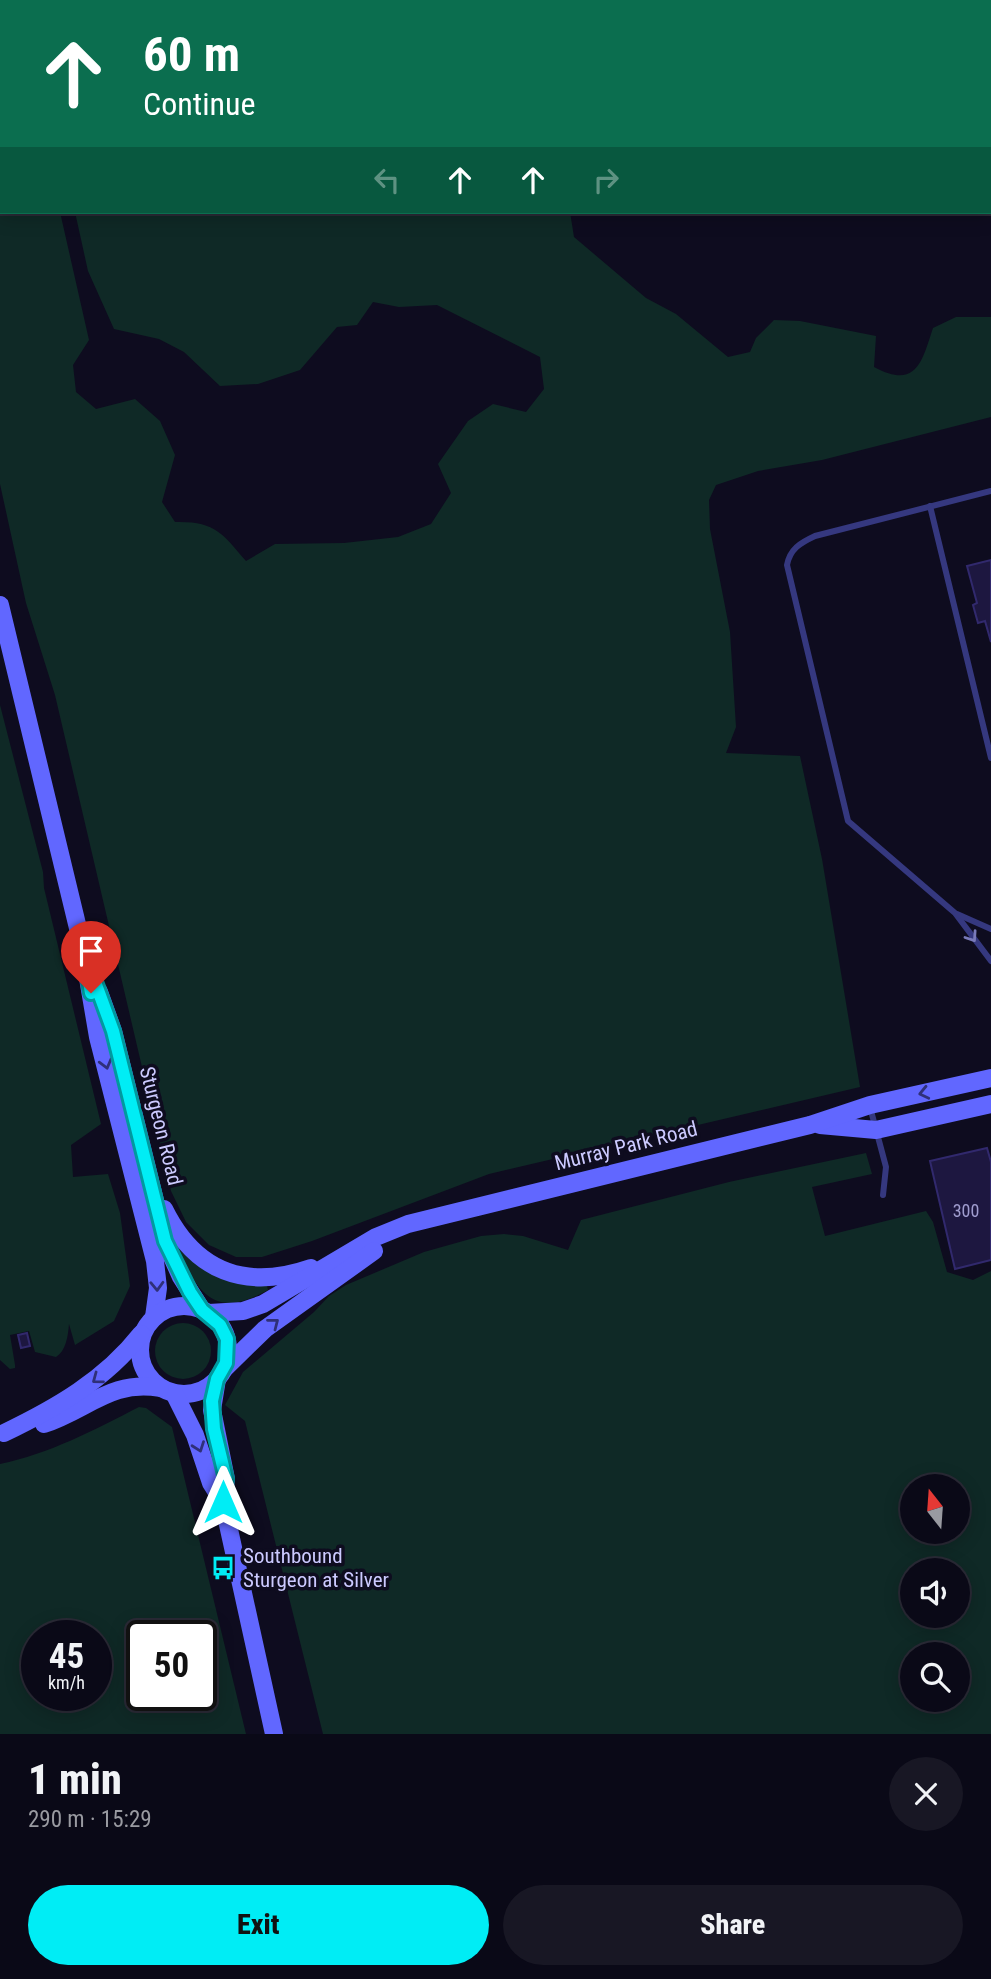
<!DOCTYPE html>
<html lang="en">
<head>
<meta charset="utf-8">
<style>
	:root { --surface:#0a0917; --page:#181724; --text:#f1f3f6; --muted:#999aa1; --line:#2a2a36; --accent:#00edf5 }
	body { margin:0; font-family:"Roboto Condensed",sans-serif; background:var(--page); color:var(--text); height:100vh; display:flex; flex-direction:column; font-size:26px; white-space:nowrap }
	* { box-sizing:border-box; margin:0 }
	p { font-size:23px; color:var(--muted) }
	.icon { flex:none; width:38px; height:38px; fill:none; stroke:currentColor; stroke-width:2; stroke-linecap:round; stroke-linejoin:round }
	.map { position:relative; height:1734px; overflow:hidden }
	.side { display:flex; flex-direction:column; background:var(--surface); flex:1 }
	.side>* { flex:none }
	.guide { position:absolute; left:0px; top:0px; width:992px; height:214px; box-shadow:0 4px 18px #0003,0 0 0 2px var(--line); background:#0b6e4f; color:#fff; overflow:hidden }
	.needle { width:46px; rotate:343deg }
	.buttons { position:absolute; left:900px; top:1474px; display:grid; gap:14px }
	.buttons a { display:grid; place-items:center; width:70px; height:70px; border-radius:50%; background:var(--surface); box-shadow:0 4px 18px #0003,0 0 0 2px var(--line); font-size:35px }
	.speed { position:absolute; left:21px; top:1620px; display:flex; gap:14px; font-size:35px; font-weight:700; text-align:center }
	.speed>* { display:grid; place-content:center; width:91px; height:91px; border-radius:50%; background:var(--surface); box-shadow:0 4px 18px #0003,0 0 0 2px var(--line); line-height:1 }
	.speed small { font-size:18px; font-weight:400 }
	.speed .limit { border:4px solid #111; border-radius:10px; background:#fff; color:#111 }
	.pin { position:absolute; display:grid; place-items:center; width:60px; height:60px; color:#fff; margin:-72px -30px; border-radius:50% 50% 50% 0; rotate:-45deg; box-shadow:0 0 7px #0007 }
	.pin .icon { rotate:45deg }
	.me { position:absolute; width:77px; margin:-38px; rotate:0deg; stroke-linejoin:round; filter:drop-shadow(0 0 5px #0008) }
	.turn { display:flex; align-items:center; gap:24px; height:147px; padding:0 28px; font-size:32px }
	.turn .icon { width:91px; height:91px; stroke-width:2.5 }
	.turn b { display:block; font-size:49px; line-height:60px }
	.lanes { display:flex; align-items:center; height:66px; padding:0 28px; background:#0003; justify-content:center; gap:35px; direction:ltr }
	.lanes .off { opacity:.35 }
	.round { display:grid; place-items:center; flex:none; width:74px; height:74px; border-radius:37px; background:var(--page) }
	.headline { display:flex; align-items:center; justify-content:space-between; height:119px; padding:0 28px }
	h1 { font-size:42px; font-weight:800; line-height:52px }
	.button { display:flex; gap:14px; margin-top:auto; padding:14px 28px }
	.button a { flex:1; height:80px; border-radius:42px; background:var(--accent); color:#111; font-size:28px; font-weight:800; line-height:80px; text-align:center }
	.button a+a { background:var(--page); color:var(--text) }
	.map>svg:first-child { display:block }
	.green { fill:#0f2926; fill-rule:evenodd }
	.building { fill:#1d1740; stroke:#31296d; stroke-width:2 }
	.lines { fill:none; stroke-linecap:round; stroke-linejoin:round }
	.lane { stroke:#35387f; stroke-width:6 }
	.secondary { stroke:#6167ff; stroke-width:18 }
	.oneway { stroke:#797ab9 }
	.oneway2 { stroke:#2f3079 }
	.route-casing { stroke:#009a9f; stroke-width:18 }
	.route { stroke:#00edf5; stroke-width:12 }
	.labels { text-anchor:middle; stroke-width:7; stroke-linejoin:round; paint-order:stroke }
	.number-label { font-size:18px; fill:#a09dcf }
	.street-label { font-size:21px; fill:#cccaff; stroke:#0e0c1f }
	.poi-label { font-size:21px; fill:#cccaff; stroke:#0e0c1f; text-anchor:start }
</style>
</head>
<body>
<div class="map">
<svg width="991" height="1734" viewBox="0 0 991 1734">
	<rect width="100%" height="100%" fill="#0e0c1f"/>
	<g class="green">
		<path d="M0 0 8 2H2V212H60L89 340 73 365 76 392 96 409 135 399 160 421 175 455 162 502 175 522C215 521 222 533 246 561L275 544 344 543 398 537 431 524 451 493 438 464 468 421 493 404 526 412 544 389 540 357 437 305 399 307 373 302 357 325 337 327 300 370 258 384 220 386 184 352 159 339 114 329 88 271 75 212H570L574 237 646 298 676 314 728 357 750 352 756 338 774 320 800 321 876 336 874 367C917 390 922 361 933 328L956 317H991V417L822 460 758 471 716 485 709 500 710 529 730 632 736 727 726 753 800 756 822 859 860 1087 489 1174 312 1241 262 1257H236L209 1245 186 1222 171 1191 55 695 26 603 0 484Z"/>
		<polygon points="31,0 635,0 634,2"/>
		<path d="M0 705 43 872 44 888 101 1124 71 1145 73 1177 108 1174 120 1213 130 1286 114 1321 75 1345 69 1324C68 1336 66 1351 56 1357L35 1352 29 1331 10 1335 15 1365V1368L10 1369 0 1360Z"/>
		<path d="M866 1153 872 1174 812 1187 825 1236 926 1211 933 1222 947 1272 973 1280 991 1271V1734H323L245 1421 225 1405 243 1372 314 1312 329 1296 346 1285 424 1252 481 1236 504 1234 523 1236 568 1250 581 1220 729 1182ZM912 1486H957V1531H912ZM912 1570H957V1615H912ZM912 1654H957V1699H912Z"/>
		<path d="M180 1249C205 1276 231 1283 267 1286L268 1290C215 1319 201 1296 177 1251Z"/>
		<circle cx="183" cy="1351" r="28"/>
		<path d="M139 1407 146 1408 172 1427 246 1734H0V1464C49 1454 94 1430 139 1407ZM96 1636V1696H37V1636ZM142 1636H201V1696H142Z"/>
	</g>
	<g class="building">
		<polygon points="991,560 991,642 985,621 978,623 973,605 977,603 967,566"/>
		<polygon points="987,1148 991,1162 991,1260 955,1269 930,1161"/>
		<polygon points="27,1333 30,1346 21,1348 18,1335"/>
	</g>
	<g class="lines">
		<g class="lane">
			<path d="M991 491 815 536C800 543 790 549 787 565L848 821 955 913 991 961"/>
			<polyline points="930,506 991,758"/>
			<polyline points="957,914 991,929"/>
			<polyline points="870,1107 886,1167 883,1195"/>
		</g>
		<g class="secondary">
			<polyline points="0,605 83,949 98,1037 155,1261 158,1288 154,1317"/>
			<polyline points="99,992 113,1031 165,1241 181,1277 202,1310"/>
			<polyline points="820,1125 876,1130 991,1104"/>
			<path d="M164 1209C195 1272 245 1291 311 1268"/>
			<circle cx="184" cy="1350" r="44"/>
			<polyline points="209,1313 243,1311 263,1304 376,1237 408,1224 810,1125 870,1105 991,1078"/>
			<polyline points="224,1369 265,1329 374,1251"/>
			<polyline points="217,1379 212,1410 226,1479 223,1502 274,1734"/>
			<polyline points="174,1393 195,1435 211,1483 223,1502"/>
			<path d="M44 1424C87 1410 112 1379 160 1388"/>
			<path d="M4 1433C56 1408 105 1380 141 1334"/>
		</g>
	</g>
	<defs><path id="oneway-chevron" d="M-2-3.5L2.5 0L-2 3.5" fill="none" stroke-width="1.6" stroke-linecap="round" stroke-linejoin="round" transform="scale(1.75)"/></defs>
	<use class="oneway" href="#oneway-chevron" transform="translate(972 937) rotate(56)"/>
	<g class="oneway2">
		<use href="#oneway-chevron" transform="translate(106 1064) rotate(75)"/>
		<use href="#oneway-chevron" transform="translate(924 1093) rotate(167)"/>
		<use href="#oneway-chevron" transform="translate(157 1286) rotate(88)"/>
		<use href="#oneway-chevron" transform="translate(274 1323) rotate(-38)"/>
		<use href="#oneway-chevron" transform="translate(97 1379) rotate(143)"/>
		<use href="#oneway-chevron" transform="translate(199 1447) rotate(70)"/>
	</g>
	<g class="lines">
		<g class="route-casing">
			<polyline id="route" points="91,993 83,949 113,1031 165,1241 190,1292 202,1310 220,1325 227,1339 226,1363 217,1379 212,1401 214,1429 226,1479 223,1502"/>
		</g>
		<use href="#route" class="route"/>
	</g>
	<defs>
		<g id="bus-bare" transform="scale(1.89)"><path d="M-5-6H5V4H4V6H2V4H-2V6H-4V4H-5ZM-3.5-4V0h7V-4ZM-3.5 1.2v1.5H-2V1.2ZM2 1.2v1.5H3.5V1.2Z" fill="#00edf5" stroke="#0e0c1f" stroke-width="2.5" paint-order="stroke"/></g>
	</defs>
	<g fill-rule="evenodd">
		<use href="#bus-bare" x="223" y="1568"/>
	</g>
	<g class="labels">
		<g class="number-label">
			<text x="966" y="1217">300</text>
		</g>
		<g class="street-label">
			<text transform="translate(161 1126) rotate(76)" y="7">Sturgeon Road</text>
			<text transform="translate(626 1146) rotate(-14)" y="7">Murray Park Road</text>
		</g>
		<g class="poi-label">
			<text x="243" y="1563">Southbound<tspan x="243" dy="24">Sturgeon at Silver</tspan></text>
		</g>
	</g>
</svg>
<div class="buttons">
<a><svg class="needle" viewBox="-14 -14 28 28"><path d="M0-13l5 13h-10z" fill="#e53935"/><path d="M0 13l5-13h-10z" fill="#999aa1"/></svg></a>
<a><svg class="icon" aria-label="sound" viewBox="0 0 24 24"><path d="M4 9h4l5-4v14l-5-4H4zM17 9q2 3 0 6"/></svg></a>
<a><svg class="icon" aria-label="search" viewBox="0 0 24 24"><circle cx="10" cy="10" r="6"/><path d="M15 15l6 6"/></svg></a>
</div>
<div class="speed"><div>45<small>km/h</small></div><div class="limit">50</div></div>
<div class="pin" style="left:91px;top:993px;background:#d93025"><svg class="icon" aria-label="arrive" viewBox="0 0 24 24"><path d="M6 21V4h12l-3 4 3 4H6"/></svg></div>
<svg class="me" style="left:223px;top:1502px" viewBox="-20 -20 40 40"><path d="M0-17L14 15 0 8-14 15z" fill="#00edf5" stroke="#fff" stroke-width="4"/></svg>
<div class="guide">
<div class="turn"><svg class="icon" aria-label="ahead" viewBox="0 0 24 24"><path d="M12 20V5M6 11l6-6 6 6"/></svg><div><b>60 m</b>Continue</div></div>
<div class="lanes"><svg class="icon off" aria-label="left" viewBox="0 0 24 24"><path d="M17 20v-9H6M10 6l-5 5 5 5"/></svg><svg class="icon" aria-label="ahead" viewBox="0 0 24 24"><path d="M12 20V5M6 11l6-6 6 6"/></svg><svg class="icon" aria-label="ahead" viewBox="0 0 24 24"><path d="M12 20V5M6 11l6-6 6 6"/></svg><svg class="icon off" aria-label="right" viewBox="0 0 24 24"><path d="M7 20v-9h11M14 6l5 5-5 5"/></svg></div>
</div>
</div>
<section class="side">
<div class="headline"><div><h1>1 min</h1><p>290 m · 15:29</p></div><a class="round"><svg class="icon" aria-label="close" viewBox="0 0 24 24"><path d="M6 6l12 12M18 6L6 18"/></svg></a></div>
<div class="button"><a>Exit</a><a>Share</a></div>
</section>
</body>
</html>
